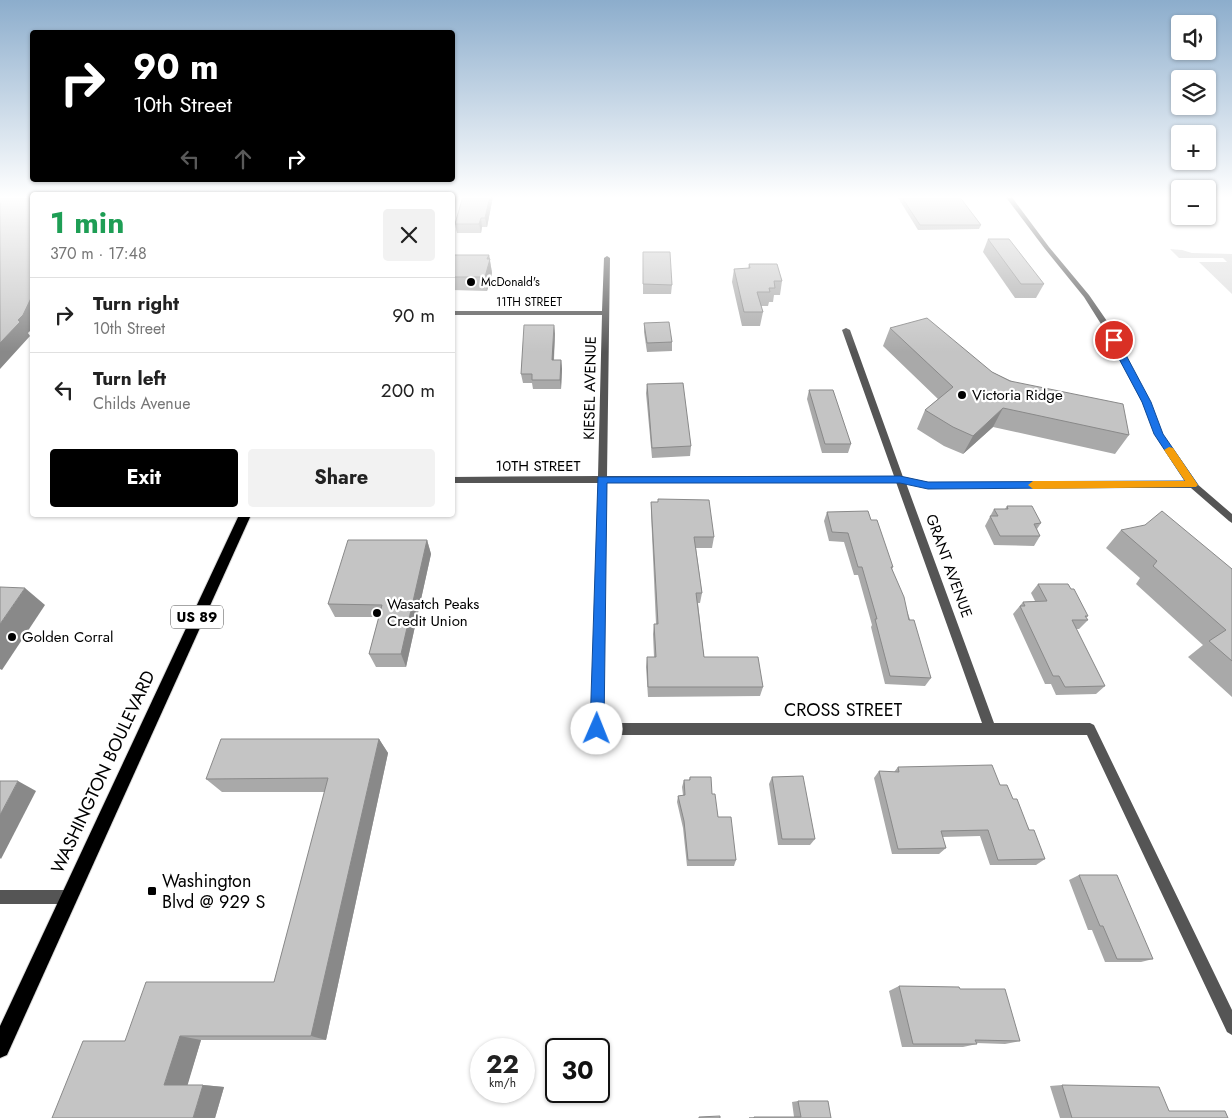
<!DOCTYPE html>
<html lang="en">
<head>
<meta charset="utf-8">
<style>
	:root { --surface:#fff; --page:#f2f2f2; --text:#222; --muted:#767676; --line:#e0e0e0; --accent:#000 }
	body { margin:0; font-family:Jost,sans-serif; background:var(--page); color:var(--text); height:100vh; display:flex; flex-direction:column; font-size:19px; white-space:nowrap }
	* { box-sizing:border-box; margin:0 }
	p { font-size:16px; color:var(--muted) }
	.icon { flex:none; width:28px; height:28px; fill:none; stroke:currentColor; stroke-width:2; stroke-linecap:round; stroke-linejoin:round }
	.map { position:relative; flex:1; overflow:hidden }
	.panel { position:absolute; left:30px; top:192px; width:425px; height:325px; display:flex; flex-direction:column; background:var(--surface); border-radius:5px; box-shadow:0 1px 4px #0004 }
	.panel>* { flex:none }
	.top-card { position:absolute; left:30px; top:30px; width:425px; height:152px; border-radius:5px; box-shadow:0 1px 4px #0004; background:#000; color:#fff; overflow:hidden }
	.tools { position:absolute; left:1171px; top:15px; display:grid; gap:10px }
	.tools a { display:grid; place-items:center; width:45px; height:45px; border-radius:5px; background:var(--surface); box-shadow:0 1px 4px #0004; font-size:25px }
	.speed { position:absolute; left:470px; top:1038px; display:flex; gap:10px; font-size:25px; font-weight:700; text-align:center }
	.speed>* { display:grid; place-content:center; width:65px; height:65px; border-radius:50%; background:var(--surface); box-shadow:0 1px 4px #0004; line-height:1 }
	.speed small { font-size:12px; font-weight:400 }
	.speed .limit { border:2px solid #111; border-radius:8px; background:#fff; color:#111 }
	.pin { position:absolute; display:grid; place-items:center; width:42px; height:42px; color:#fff; margin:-21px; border:2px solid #fff; border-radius:50%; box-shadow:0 1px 5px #0007 }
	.me { position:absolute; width:55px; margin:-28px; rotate:1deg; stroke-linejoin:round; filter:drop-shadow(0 0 4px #0008) }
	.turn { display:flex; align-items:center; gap:18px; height:105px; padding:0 20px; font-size:22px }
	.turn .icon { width:65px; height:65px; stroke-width:2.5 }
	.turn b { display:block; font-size:35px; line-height:42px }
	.lanes { display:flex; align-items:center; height:48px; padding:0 20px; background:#0003; justify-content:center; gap:25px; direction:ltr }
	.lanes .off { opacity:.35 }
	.round { display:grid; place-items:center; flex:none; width:52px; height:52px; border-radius:5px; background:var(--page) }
	.overview { display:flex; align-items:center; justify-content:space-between; height:85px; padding:0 20px }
	h1 { font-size:30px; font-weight:700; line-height:38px; color:#1e9e55 }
	.action { display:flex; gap:10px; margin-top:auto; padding:10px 20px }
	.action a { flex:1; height:58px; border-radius:5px; background:var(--accent); color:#fff; font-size:20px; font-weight:700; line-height:58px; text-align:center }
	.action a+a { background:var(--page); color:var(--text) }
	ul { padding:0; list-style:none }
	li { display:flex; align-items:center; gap:15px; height:75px; padding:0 20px; border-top:1px solid var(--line) }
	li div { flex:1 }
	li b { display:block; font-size:19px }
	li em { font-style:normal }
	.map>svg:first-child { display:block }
	.green { fill:#dcdcdc }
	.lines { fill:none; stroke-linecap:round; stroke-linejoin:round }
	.primary-casing { stroke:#dbdbdb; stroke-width:2 }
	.minor { fill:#555; fill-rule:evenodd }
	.primary { fill:#000; fill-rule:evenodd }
	.wall { fill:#a9a9a9 }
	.shaded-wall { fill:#898989 }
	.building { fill:#c4c4c4; stroke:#898989 }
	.route { fill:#1a73e8; stroke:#114b97 }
	.slow { fill:#f59e0b }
	.poi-dot { fill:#000; stroke:#fff; stroke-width:2 }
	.labels { text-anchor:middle; stroke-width:4.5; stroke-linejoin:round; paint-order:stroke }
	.far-poi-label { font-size:12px; fill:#000; stroke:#fff; text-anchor:start }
	.far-street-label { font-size:12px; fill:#000; stroke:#fff }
	.shield { fill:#fff; stroke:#4c4c4c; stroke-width:1 }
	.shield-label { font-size:14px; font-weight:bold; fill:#000 }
	.street-label { font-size:15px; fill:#000; stroke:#fff }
	.poi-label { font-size:15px; fill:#000; stroke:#fff; text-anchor:start }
	.near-street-label { font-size:18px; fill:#000; stroke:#fff }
	.near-poi-label { font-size:18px; fill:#000; stroke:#fff; text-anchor:start }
</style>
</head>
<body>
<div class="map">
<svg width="1232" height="1118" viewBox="0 0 1232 1118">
	<rect width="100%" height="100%" fill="#fff"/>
	<polygon class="green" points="1170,249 1182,250 1192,253 1232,254 1232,294 1199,262 1227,262 1223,258 1179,258"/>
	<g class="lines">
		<g class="primary-casing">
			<polygon id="primary" points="239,515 251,515 7,1055 0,1058 0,1026"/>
		</g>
		<g class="minor">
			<path d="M1005 196H1011L1049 247 1089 295 1109 324 1150 402 1163 435 1196 483 1232 514V523L1229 521 1191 488H928L906 483 994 723H1090L1094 725 1232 1010V1035L1227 1032 1087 735H597L593 733 591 729 598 483H452V477L598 476 602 315H452V311H602L604 258 607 256 610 258 607 476H894L842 330 846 328 850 330 903 477 928 482H1186L1155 435 1142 402 1101 324 1084 297 1045 249ZM896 482 982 723H603L607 483Z"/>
			<polygon points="0,890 69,890 74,892 76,897 74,902 69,904 0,904"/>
		</g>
		<use href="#primary" class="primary"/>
	</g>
	<g class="wall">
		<polygon points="463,196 493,196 487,227 482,227 481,233 457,233 455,224"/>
		<polygon points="897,196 959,196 981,225 979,229 918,230"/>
		<polygon points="988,239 1044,284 1036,298 1015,298 983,252"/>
		<polygon points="643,252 672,285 671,294 643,294"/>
		<polygon points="452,255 489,255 492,273 487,291 452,290"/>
		<polygon points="749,264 782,281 780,295 774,295 773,302 769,302 768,306 761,306 763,312 760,326 742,326 732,282 734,269 748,269"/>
		<polygon points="644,323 672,342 672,351 647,352 644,332"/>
		<polygon points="554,325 555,334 554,360 561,360 562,369 561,389 533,389 532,383 523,383 521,374"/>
		<polygon points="890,328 992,372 1129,435 1115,454 993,427 963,454 944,446 917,429 925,410 938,399 883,346"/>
		<polygon points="647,384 691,446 690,456 652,458 646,393"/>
		<polygon points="809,390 851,444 848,453 822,453 807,399"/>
		<polygon points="658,499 714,537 712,548 696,548 702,593 700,603 698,603 704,657 763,687 760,696 648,697 646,667 647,657 654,657 653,634 654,624 656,624 651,513 651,502 658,502"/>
		<polygon points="1007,506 1041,523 1037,529 1040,536 1034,546 994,545 985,526 994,509 1005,509"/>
		<polygon points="827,512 871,520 893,567 892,569 931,678 925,686 885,684 871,627 872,625 858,575 854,575 844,542 829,541 824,521"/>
		<polygon points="1121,530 1232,569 1232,697 1188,657 1203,645 1136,584 1140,578 1106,548"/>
		<polygon points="427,540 431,554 406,667 376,667 369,654 379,617 335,617 328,604"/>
		<polygon points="1038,584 1088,616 1086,618 1088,620 1079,629 1076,629 1105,686 1096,694 1056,695 1051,684 1045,684 1013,614 1023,602 1035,601 1031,593"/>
		<polygon points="379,739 388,753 326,1040 201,1040 187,1085 203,1085 224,1087 215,1118 125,1041 274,982 325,792 222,792 206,779"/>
		<polygon points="898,767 1000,785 1013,799 1045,859 1036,865 990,865 980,836 942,837 946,848 939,854 892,854 874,778 879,771 894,772"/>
		<polygon points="690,777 712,794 718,817 736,860 734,866 687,866 683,828 677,802 678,796 683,795 682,787 684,780 689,780"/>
		<polygon points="772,777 815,839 810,845 778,845 769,784"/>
		<polygon points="1079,875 1153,959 1141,962 1105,962 1092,930 1088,930 1069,880"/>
		<polygon points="899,986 960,989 1020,1041 1005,1044 976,1043 977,1044 963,1047 902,1047 889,991"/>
		<polygon points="1062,1085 1169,1111 1228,1118 1060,1118 1050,1086"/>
		<polygon points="798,1101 831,1118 749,1118 749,1117 794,1117 792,1102"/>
	</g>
	<g class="shaded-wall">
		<polygon points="490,196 493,196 487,227 485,218"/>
		<polygon points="481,218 482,227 481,233 479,224"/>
		<polygon points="489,255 492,273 487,291 485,277"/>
		<polygon points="32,296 32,329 28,333 30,336 0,369 0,343 18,320"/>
		<polygon points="554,325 555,334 553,369 552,360"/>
		<polygon points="561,360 562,369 561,389 560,380"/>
		<polygon points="1003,408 993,427 963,454 973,436"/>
		<polygon points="427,540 431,554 406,667 401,654"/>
		<polygon points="25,588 45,605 2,670 0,669 0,624"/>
		<polygon points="379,739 388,753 326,1040 311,1036"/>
		<polygon points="18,781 36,791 1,859 0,858 0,815"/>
		<polygon points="180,1036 201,1040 187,1087 164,1085"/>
		<polygon points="203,1085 224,1087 215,1118 193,1118"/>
	</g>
	<g class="building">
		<polygon points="0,196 32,196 32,296 23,315 18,320 20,322 0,343"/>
		<polygon points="463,196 490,196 485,218 481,218 479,224 455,224"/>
		<polygon points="901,196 959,196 981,225 920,225"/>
		<polygon points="988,239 1009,239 1044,284 1021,284"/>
		<polygon points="643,252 670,252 672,285 643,284"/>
		<polygon points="452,255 489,255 487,259 490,259 485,277 452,277"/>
		<polygon points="749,264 777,264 782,281 774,281 775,288 769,288 770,292 757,292 763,312 744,312 734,269 750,268"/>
		<polygon points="927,318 992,372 1010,381 1123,404 1129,435 1003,408 973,436 953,427 925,410 953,387 890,328"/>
		<polygon points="669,322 672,342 647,343 644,323"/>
		<polygon points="524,325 554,325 552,360 561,360 560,380 532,380 532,374 521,374"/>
		<polygon points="683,383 691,446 652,448 647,384"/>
		<polygon points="809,390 833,390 851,444 825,444"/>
		<polygon points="658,499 709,500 714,537 694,537 702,593 696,593 704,657 758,657 763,687 648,687 647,657 656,657 654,624 658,624 651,502 658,502"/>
		<polygon points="1007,506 1032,506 1041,523 1034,524 1040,536 1000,536 990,516 998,516 994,509 1008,509"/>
		<polygon points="868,511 871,520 877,520 893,567 891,567 904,597 909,620 914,620 931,678 890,676 875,619 877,619 862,567 858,567 848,533 832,532 827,512"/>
		<polygon points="1162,511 1232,569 1232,661 1209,641 1226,630 1153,566 1157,561 1121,530 1145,525"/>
		<polygon points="348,540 427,540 401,654 369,654 382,605 328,604"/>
		<polygon points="1038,584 1068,584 1071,589 1074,589 1088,616 1085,616 1088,620 1072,620 1105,686 1065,687 1059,676 1053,676 1020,606 1025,606 1023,602 1047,601"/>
		<polygon points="0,587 25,588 0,624"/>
		<polygon points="221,739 379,739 311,1036 180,1036 164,1085 203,1085 193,1118 52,1118 83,1041 125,1041 146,982 274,982 328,778 206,779"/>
		<polygon points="992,765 1000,785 1007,785 1013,799 1017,799 1029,830 1034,830 1045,859 998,860 988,830 941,831 946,848 898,849 879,771 899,772 898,767"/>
		<polygon points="803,776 815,839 782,839 772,777"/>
		<polygon points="690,777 711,777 712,794 715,794 718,817 731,817 736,860 688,860 684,821 678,796 685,795 684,780 690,780"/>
		<polygon points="0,781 18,781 0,815"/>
		<polygon points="1079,875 1117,875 1153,959 1117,959 1103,926 1100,926"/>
		<polygon points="899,986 959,987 960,989 1005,989 1020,1041 975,1040 977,1044 913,1044"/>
		<polygon points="1062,1085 1159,1087 1169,1111 1225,1111 1228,1118 1072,1118"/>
		<polygon points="798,1101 828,1101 831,1118 754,1118 754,1117 801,1117"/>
		<polygon points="720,1116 720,1118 699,1118 699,1117"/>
	</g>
	<linearGradient id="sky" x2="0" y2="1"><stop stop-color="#8cadcc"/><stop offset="0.56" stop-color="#fff"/><stop offset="1" stop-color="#fff" stop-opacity="0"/></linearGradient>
	<rect width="1232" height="352" fill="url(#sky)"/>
	<polygon class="route" points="1114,337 1118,340 1151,402 1163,434 1196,482 1198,485 1196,487 928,489 900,483 607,483 604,729 602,733 597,735 592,733 590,729 598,477 900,476 928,482 1185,481 1154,434 1142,402 1109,340"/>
	<polygon class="slow" points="1169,447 1173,448 1196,482 1198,485 1196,487 1033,489 1028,485 1033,481 1185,481 1164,450"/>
	<g class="poi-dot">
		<circle cx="471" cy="282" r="5"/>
		<circle cx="962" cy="395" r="5"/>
		<circle cx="377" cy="613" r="5"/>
		<circle cx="12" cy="637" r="5"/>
		<rect x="147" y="886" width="10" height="10" rx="2.5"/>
	</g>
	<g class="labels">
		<g class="far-poi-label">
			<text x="481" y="286">McDonald's</text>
		</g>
		<g class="far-street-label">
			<text x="529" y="306">11TH STREET</text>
		</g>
		<rect class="shield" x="171" y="605.5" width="52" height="23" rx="4"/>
		<g class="shield-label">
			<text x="197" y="622">US 89</text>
		</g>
		<g class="street-label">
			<text transform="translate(590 388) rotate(-89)" y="5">KIESEL AVENUE</text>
			<text x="538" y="471">10TH STREET</text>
			<text transform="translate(949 566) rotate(70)" y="5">GRANT AVENUE</text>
		</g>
		<g class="poi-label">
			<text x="972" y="400">Victoria Ridge</text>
			<text x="387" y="609">Wasatch Peaks<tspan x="387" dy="17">Credit Union</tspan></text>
			<text x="22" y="642">Golden Corral</text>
		</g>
		<g class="near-street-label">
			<text x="843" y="716">CROSS STREET</text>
			<text transform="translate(103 772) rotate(-65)" y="6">WASHINGTON BOULEVARD</text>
		</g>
		<g class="near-poi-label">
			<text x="162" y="887">Washington<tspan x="162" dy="21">Blvd @ 929 S</tspan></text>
		</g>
	</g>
</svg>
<div class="tools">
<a><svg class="icon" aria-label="sound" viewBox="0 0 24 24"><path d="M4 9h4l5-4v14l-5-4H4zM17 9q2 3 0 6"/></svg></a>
<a><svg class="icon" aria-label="layers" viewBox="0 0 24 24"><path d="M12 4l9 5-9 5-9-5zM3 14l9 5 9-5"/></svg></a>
<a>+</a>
<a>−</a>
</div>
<div class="speed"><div>22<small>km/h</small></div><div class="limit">30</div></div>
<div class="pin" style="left:1114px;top:340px;background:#d93025"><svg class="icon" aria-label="arrive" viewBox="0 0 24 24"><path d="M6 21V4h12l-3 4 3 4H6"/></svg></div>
<svg class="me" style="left:597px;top:729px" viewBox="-20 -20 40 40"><circle r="19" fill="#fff"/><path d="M0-13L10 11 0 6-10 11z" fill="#1a73e8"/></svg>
<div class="top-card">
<div class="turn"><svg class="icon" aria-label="right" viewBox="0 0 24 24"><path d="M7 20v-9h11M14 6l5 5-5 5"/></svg><div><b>90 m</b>10th Street</div></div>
<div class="lanes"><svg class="icon off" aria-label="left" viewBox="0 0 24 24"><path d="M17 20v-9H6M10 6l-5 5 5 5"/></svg><svg class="icon off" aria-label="ahead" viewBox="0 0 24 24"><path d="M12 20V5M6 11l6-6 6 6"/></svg><svg class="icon" aria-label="right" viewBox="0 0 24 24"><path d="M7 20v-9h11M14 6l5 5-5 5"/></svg></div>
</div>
<section class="panel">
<div class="overview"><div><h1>1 min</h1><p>370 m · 17:48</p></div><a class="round"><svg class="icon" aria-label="close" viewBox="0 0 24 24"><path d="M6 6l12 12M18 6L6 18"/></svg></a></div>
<ul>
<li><svg class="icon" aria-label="right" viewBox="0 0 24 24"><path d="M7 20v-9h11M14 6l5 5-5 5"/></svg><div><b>Turn right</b><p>10th Street</p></div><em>90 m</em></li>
<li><svg class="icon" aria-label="left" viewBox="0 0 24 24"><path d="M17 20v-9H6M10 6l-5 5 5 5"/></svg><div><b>Turn left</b><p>Childs Avenue</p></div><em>200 m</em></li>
</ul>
<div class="action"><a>Exit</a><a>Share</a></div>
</section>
</div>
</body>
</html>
